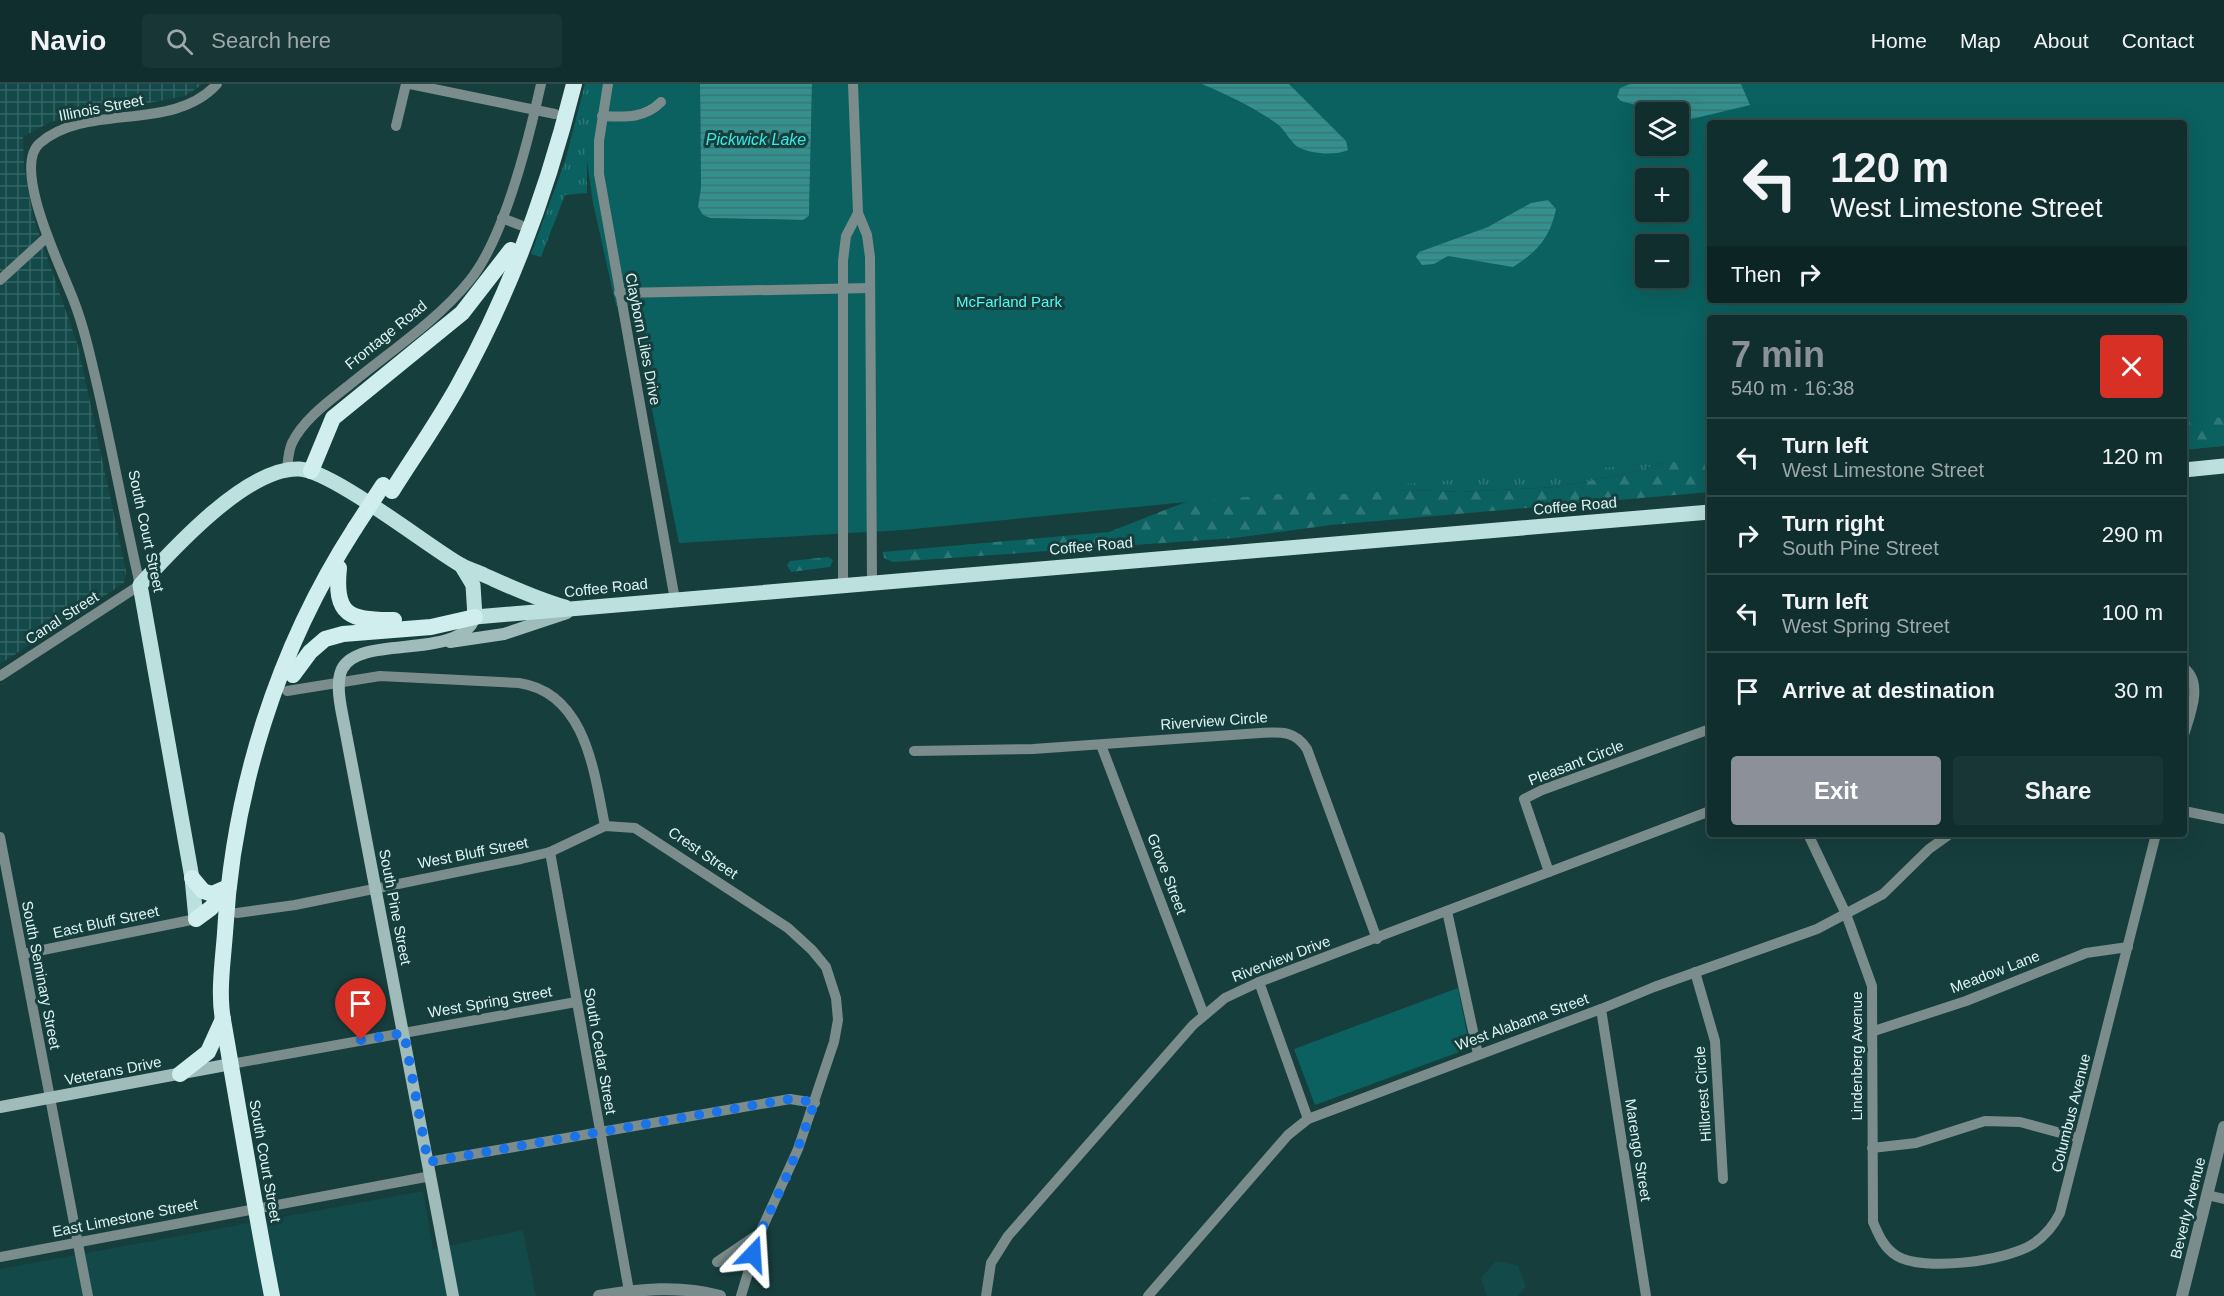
<!DOCTYPE html>
<html lang="en">
<head>
<meta charset="utf-8">
<style>
	:root { --surface:#102e2e; --page:#193636; --text:#f1f3f6; --muted:#9ca8aa; --line:#304a4a; --accent:#8c9099 }
	body { margin:0; font-family:Helvetica,sans-serif; background:var(--page); color:var(--text); height:100vh; display:flex; flex-direction:column; font-size:22px; white-space:nowrap }
	* { box-sizing:border-box; margin:0 }
	p { font-size:20px; color:var(--muted) }
	.icon { flex:none; width:33px; height:33px; fill:none; stroke:currentColor; stroke-width:2; stroke-linecap:round; stroke-linejoin:round }
	.map { position:relative; flex:1; overflow:hidden }
	.details { position:absolute; left:1707px; top:231px; width:480px; height:522px; display:flex; flex-direction:column; background:var(--surface); border-radius:6px; box-shadow:0 6px 24px #0002,0 0 0 2px var(--line) }
	.details>* { flex:none }
	.top-card { position:absolute; left:1707px; top:36px; width:480px; height:183px; border-radius:6px; box-shadow:0 6px 24px #0002,0 0 0 2px var(--line); background:#102e2e; color:var(--text); overflow:hidden }
	.controls { position:absolute; left:1635px; top:18px; display:grid; gap:12px }
	.controls a { display:grid; place-items:center; width:54px; height:54px; border-radius:6px; background:var(--surface); box-shadow:0 6px 24px #0002,0 0 0 2px var(--line); font-size:30px }
	.pin { position:absolute; display:grid; place-items:center; width:51px; height:51px; color:#fff; margin:-62px -26px; border-radius:50% 50% 50% 0; rotate:-45deg; box-shadow:0 0 6px #0007 }
	.pin .icon { rotate:45deg }
	.me { position:absolute; width:66px; margin:-33px; rotate:20deg; stroke-linejoin:round; filter:drop-shadow(0 0 4px #0008) }
	.turn { display:flex; align-items:center; gap:21px; height:126px; padding:0 24px; font-size:27px }
	.turn .icon { width:78px; height:78px; stroke-width:2.5 }
	.turn b { display:block; font-size:42px; line-height:51px }
	.then { display:flex; align-items:center; height:57px; padding:0 24px; background:#0003; gap:12px; font-size:22px }
	.round { display:grid; place-items:center; flex:none; width:63px; height:63px; border-radius:6px; background:var(--page) }
	.head { display:flex; align-items:center; justify-content:space-between; height:102px; padding:0 24px }
	h1 { font-size:36px; font-weight:600; line-height:45px; color:var(--accent) }
	.primary-button { display:flex; gap:12px; margin-top:auto; padding:12px 24px }
	.primary-button a { flex:1; height:69px; border-radius:6px; background:var(--accent); color:#fff; font-size:24px; font-weight:600; line-height:69px; text-align:center }
	.primary-button a+a { background:var(--page); color:var(--text) }
	ul { padding:0; list-style:none }
	li { display:flex; align-items:center; gap:18px; height:78px; padding:0 24px; border-top:2px solid var(--line) }
	li div { flex:1 }
	li b { display:block; font-size:22px }
	li em { font-style:normal }
	header { display:flex; align-items:center; gap:36px; box-sizing:border-box; height:84px; padding:0 30px; background:var(--surface); border-bottom:2px solid var(--line) }
	header strong { font-size:28px }
	nav { display:flex; gap:33px; margin-inline-start:auto; font-size:21px }
	.search { width:420px; height:54px; background:var(--page); display:flex; align-items:center; gap:15px; box-sizing:border-box; padding:0 21px; border-radius:6px; color:var(--muted); font-size:22px }
	.map>svg:first-child { display:block }
	.built { fill:#134948 }
	.industrial { fill:url(#industrial-grid) }
	.grass { fill:url(#grass-tufts) }
	.forest { fill:url(#forest-firs) }
	.park { fill:#0a615f; fill-rule:evenodd }
	.water { fill:url(#water-rules) }
	.lines { fill:none; stroke-linecap:round; stroke-linejoin:round }
	.minor { stroke:#7a8c8b; stroke-width:10 }
	.tertiary { stroke:#7a8c8b; stroke-width:12 }
	.secondary { stroke:#9fbbba; stroke-width:12 }
	.primary { stroke:#bce0de; stroke-width:15 }
	.trunk { stroke:#d0eeed; stroke-width:16 }
	.trunk-bridge { stroke:#d0eeed; stroke-width:16 }
	.route { stroke:#1a73e8; stroke-width:10; stroke-dasharray:0 18 }
	.labels { text-anchor:middle; stroke-width:6; stroke-linejoin:round; paint-order:stroke }
	.street-label { font-size:15px; fill:#def4f3; stroke:#163e3d }
	.park-label { font-size:15px; fill:#51f9f5; stroke:#163e3d }
	.water-label { font-size:16px; font-style:italic; fill:#3aeae6; stroke:#163e3d }
</style>
</head>
<body>
<header>
<strong>Navio</strong>
<div class="search"><svg class="icon" aria-label="search" viewBox="0 0 24 24"><circle cx="10" cy="10" r="6"/><path d="M15 15l6 6"/></svg>Search here</div>
<nav><a>Home</a><a>Map</a><a>About</a><a>Contact</a></nav>
</header>
<div class="map">
<svg width="2224" height="1212" viewBox="0 0 2224 1212">
	<defs>
		<pattern id="industrial-grid" width="8" height="8" patternUnits="userSpaceOnUse" patternTransform="scale(1.5)"><rect width="8" height="8" fill="#134948"/><path d="M0 4h8M4 0v8" fill="none" stroke="#356463"/></pattern>
		<pattern id="grass-tufts" width="24" height="20" patternUnits="userSpaceOnUse" patternTransform="scale(1.5)"><rect width="24" height="20" fill="#0a615f"/><path d="M3 7l-1-3M5 7V3M7 7l1-3M15 17l-1-3M17 17v-4M19 17l1-3" fill="none" stroke="#2d7876"/></pattern>
		<pattern id="forest-firs" width="22" height="20" patternUnits="userSpaceOnUse" patternTransform="scale(1.5)"><rect width="22" height="20" fill="#0a615f"/><path d="M5 1l3.5 6h-7zM16 11l3.5 6h-7z" fill="#2d7876"/></pattern>
		<pattern id="water-rules" width="6" height="5" patternUnits="userSpaceOnUse" patternTransform="scale(1.5)"><rect width="6" height="5" fill="#358f8d"/><path d="M0 2.5h6" fill="none" stroke="#3a7675"/></pattern>
	</defs>
	<rect width="100%" height="100%" fill="#163e3d"/>
	<g class="built">
		<polygon points="423,1107 433,1165 523,1146 536,1212 0,1212 0,1185"/>
		<polygon points="1496,1177 1518,1181 1526,1202 1518,1212 1487,1212 1481,1194"/>
	</g>
	<polygon class="industrial" points="0,0 203,0 185,12 50,38 23,53 24,82 33,132 78,262 126,487 124,499 0,580"/>
	<g class="grass">
		<polygon points="585,0 599,0 587,60 587,109 565,111 541,173 531,170 565,77"/>
		<polygon points="1683,374 1620,391 1555,403 1460,408 1410,406 1170,424 1214,408"/>
	</g>
	<g class="forest">
		<polygon points="2224,305 2224,362 2184,366 2184,307"/>
		<polygon points="1710,362 1710,408 1331,441 1234,454 893,478 884,474 883,468 1109,448 1170,424 1259,406 1344,410 1410,406 1460,408 1555,403 1620,391 1683,374"/>
		<polygon points="828,473 833,476 830,483 791,488 787,481 790,477"/>
	</g>
	<g class="park">
		<path d="M597 0H700L701 103 698 123 703 131 710 134 803 136 809 132 812 0H2224V333L2184 336V234H1710V375L1207 416 903 446 679 459 631 222H616L593 119 585 63ZM1646 28H1678V62H1646ZM1710 39H2184V216H1710ZM1646 94H1678V128H1646ZM1646 160H1678V194H1646Z"/>
		<polygon points="1458,904 1470,964 1315,1021 1294,965"/>
	</g>
	<g class="water">
		<polygon points="700,0 812,0 809,132 803,136 710,134 703,131 698,123 701,103"/>
		<path d="M1202 0H1289L1346 57 1348 66C1335 72 1311 70 1298 63 1289 57 1285 45 1276 39 1253 23 1228 11 1202 0Z"/>
		<polygon points="1630,0 1741,0 1750,21 1679,38 1678,28 1646,28 1643,23 1621,17 1617,13 1620,4"/>
		<path d="M1548 116 1556 125C1550 154 1537 168 1513 183L1448 172 1434 180 1422 181 1416 173 1419 168 1488 143 1531 119Z"/>
	</g>
	<g class="lines">
		<g class="minor">
			<polyline points="410,0 555,30"/>
			<polyline points="608,0 599,57 599,90 675,516"/>
			<polyline points="853,0 858,129 867,151 870,173 872,498"/>
			<path d="M602 32C624 33 644 35 661 18"/>
			<polyline points="396,42 406,0"/>
			<polyline points="502,134 520,141"/>
			<polyline points="0,196 47,153"/>
			<polyline points="619,209 870,204"/>
			<path d="M287 386C288 377 288 368 292 359 304 334 332 315 353 298 392 266 438 236 470 196 504 154 529 54 541 0"/>
			<polyline points="843,501 843,177 846,152 858,129"/>
			<path d="M2184 584C2204 599 2190 631 2184 651"/>
			<path d="M0 592 140 501C125 436 113 370 98 305 90 271 83 237 69 205 58 177 12 82 40 59 88 18 173 49 217 0"/>
			<path d="M287 607 380 592 519 599C586 609 594 688 605 742"/>
			<polyline points="1101,661 1204,931"/>
			<path d="M914 667 1033 665 1260 649C1280 648 1295 646 1307 665L1377 855"/>
			<polyline points="2184,727 2224,735"/>
			<path d="M1808 750 1846 830 1872 902 1873 1138C1879 1152 1884 1164 1897 1172 1923 1188 2007 1177 2033 1160 2045 1152 2054 1141 2060 1129L2156 750"/>
			<polyline points="0,753 88,1212"/>
			<polyline points="550,768 629,1207"/>
			<polyline points="1549,788 1524,715 1542,706 1710,645"/>
			<polyline points="1447,827 1478,970"/>
			<polyline points="237,829 295,821 521,775 550,768 605,742 635,744 788,844 812,866 826,883 836,914 838,936 834,958 798,1065 760,1149 741,1212"/>
			<polyline points="23,870 196,835"/>
			<polyline points="1695,888 1715,957 1723,1095"/>
			<polyline points="1259,898 1308,1035"/>
			<polyline points="1601,925 1646,1212"/>
			<polyline points="1874,947 1966,917 2086,869 2128,863"/>
			<polyline points="231,980 576,918"/>
			<polyline points="1872,1064 1916,1059 1985,1037 2020,1038 2079,1054"/>
			<polyline points="428,1078 790,1015 815,1019"/>
			<polyline points="2207,1111 2224,1115"/>
			<polyline points="0,1173 431,1092"/>
			<polyline points="717,1178 760,1149"/>
			<polyline points="986,1212 991,1179 1008,1152 1193,941 1225,914 1259,898 1710,727"/>
			<polyline points="1148,1212 1288,1051 1308,1035 1601,925 1654,903 1817,845 1883,810 1929,765 1950,750"/>
		</g>
		<g class="tertiary">
			<path d="M599 1212C640 1205 680 1201 720 1212"/>
			<polyline points="2182,1212 2224,1043"/>
		</g>
		<g class="secondary">
			<polyline points="450,558 504,550 567,529"/>
			<polyline points="0,1023 231,980"/>
			<path d="M453 1212 346 650C343 632 334 602 342 585 361 549 459 578 475 533"/>
		</g>
		<g class="primary">
			<polyline points="2184,386 2224,382"/>
			<polyline points="461,481 473,501 475,533 1710,428"/>
			<path d="M196 835 192 794 140 501C172 466 247 383 299 385 331 386 425 460 459 480 467 485 476 487 484 491 511 503 536 515 565 523"/>
		</g>
		<g class="trunk">
			<polyline points="311,387 333,334 462,229 511,166"/>
			<path d="M392 407C414 372 438 338 458 302 511 207 548 105 574 0"/>
			<path d="M339 484C334 531 349 537 394 536"/>
			<polyline points="293,591 310,568 325,555 343,550 431,543 475,533"/>
			<polyline points="192,794 203,807 212,810 228,803"/>
			<polyline points="196,835 211,824 229,802"/>
			<polyline points="180,990 208,968 223,935"/>
			<path d="M272 1212C254 1120 239 1027 223 936 218 908 223 877 225 849 233 706 277 565 355 444"/>
		</g>
		<polyline class="trunk-bridge" points="355,444 383,401"/>
	</g>
	<g class="lines">
		<polyline class="route" points="361,956 404,949 428,1078 790,1015 815,1018 790,1085 760,1149 753,1170"/>
	</g>
	<g class="labels">
		<g class="street-label">
			<text transform="translate(101 24) rotate(-11)" y="5">Illinois Street</text>
			<text transform="translate(386 251) rotate(-39)" y="5">Frontage Road</text>
			<text transform="translate(643 255) rotate(79)" y="5">Clayborn Liles Drive</text>
			<text transform="translate(1575 422) rotate(-5)" y="5">Coffee Road</text>
			<text transform="translate(146 447) rotate(78)" y="5">South Court Street</text>
			<text transform="translate(1091 462) rotate(-5)" y="5">Coffee Road</text>
			<text transform="translate(606 504) rotate(-6)" y="5">Coffee Road</text>
			<text transform="translate(62 534) rotate(-33)" y="5">Canal Street</text>
			<text transform="translate(1214 637) rotate(-4)" y="5">Riverview Circle</text>
			<text transform="translate(1576 679) rotate(-21)" y="5">Pleasant Circle</text>
			<text transform="translate(473 769) rotate(-11)" y="5">West Bluff Street</text>
			<text transform="translate(703 769) rotate(34)" y="5">Crest Street</text>
			<text transform="translate(1167 790) rotate(69)" y="5">Grove Street</text>
			<text transform="translate(395 823) rotate(79)" y="5">South Pine Street</text>
			<text transform="translate(106 838) rotate(-12)" y="5">East Bluff Street</text>
			<text transform="translate(1281 875) rotate(-21)" y="5">Riverview Drive</text>
			<text transform="translate(1995 888) rotate(-21)" y="5">Meadow Lane</text>
			<text transform="translate(41 891) rotate(79)" y="5">South Seminary Street</text>
			<text transform="translate(490 918) rotate(-10)" y="5">West Spring Street</text>
			<text transform="translate(1522 938) rotate(-20)" y="5">West Alabama Street</text>
			<text transform="translate(600 967) rotate(80)" y="5">South Cedar Street</text>
			<text transform="translate(1857 972) rotate(-90)" y="5">Lindenberg Avenue</text>
			<text transform="translate(113 987) rotate(-11)" y="5">Veterans Drive</text>
			<text transform="translate(1703 1010) rotate(-94)" y="5">Hillcrest Circle</text>
			<text transform="translate(2071 1029) rotate(-76)" y="5">Columbus Avenue</text>
			<text transform="translate(1638 1066) rotate(81)" y="5">Marengo Street</text>
			<text transform="translate(265 1077) rotate(80)" y="5">South Court Street</text>
			<text transform="translate(2188 1124) rotate(-76)" y="5">Beverly Avenue</text>
			<text transform="translate(125 1134) rotate(-11)" y="5">East Limestone Street</text>
		</g>
		<g class="park-label">
			<text x="1009" y="223">McFarland Park</text>
		</g>
		<g class="water-label">
			<text x="756" y="61">Pickwick Lake</text>
		</g>
	</g>
</svg>
<div class="controls">
<a><svg class="icon" aria-label="layers" viewBox="0 0 24 24"><path d="M12 4l9 5-9 5-9-5zM3 14l9 5 9-5"/></svg></a>
<a>+</a>
<a>−</a>
</div>
<div class="pin" style="left:361px;top:956px;background:#d93025"><svg class="icon" aria-label="arrive" viewBox="0 0 24 24"><path d="M6 21V4h12l-3 4 3 4H6"/></svg></div>
<svg class="me" style="left:753px;top:1170px" viewBox="-20 -20 40 40"><path d="M0-17L14 15 0 8-14 15z" fill="#1a73e8" stroke="#fff" stroke-width="4"/></svg>
<div class="top-card">
<div class="turn"><svg class="icon" aria-label="left" viewBox="0 0 24 24"><path d="M17 20v-9H6M10 6l-5 5 5 5"/></svg><div><b>120 m</b>West Limestone Street</div></div>
<div class="then">Then<svg class="icon" aria-label="right" viewBox="0 0 24 24"><path d="M7 20v-9h11M14 6l5 5-5 5"/></svg></div>
</div>
<section class="details">
<div class="head"><div><h1>7 min</h1><p>540 m · 16:38</p></div><a class="round" style="background:#d93025;color:#fff"><svg class="icon" aria-label="close" viewBox="0 0 24 24"><path d="M6 6l12 12M18 6L6 18"/></svg></a></div>
<ul>
<li><svg class="icon" aria-label="left" viewBox="0 0 24 24"><path d="M17 20v-9H6M10 6l-5 5 5 5"/></svg><div><b>Turn left</b><p>West Limestone Street</p></div><em>120 m</em></li>
<li><svg class="icon" aria-label="right" viewBox="0 0 24 24"><path d="M7 20v-9h11M14 6l5 5-5 5"/></svg><div><b>Turn right</b><p>South Pine Street</p></div><em>290 m</em></li>
<li><svg class="icon" aria-label="left" viewBox="0 0 24 24"><path d="M17 20v-9H6M10 6l-5 5 5 5"/></svg><div><b>Turn left</b><p>West Spring Street</p></div><em>100 m</em></li>
<li><svg class="icon" aria-label="arrive" viewBox="0 0 24 24"><path d="M6 21V4h12l-3 4 3 4H6"/></svg><div><b>Arrive at destination</b></div><em>30 m</em></li>
</ul>
<div class="primary-button"><a>Exit</a><a>Share</a></div>
</section>
</div>
</body>
</html>
